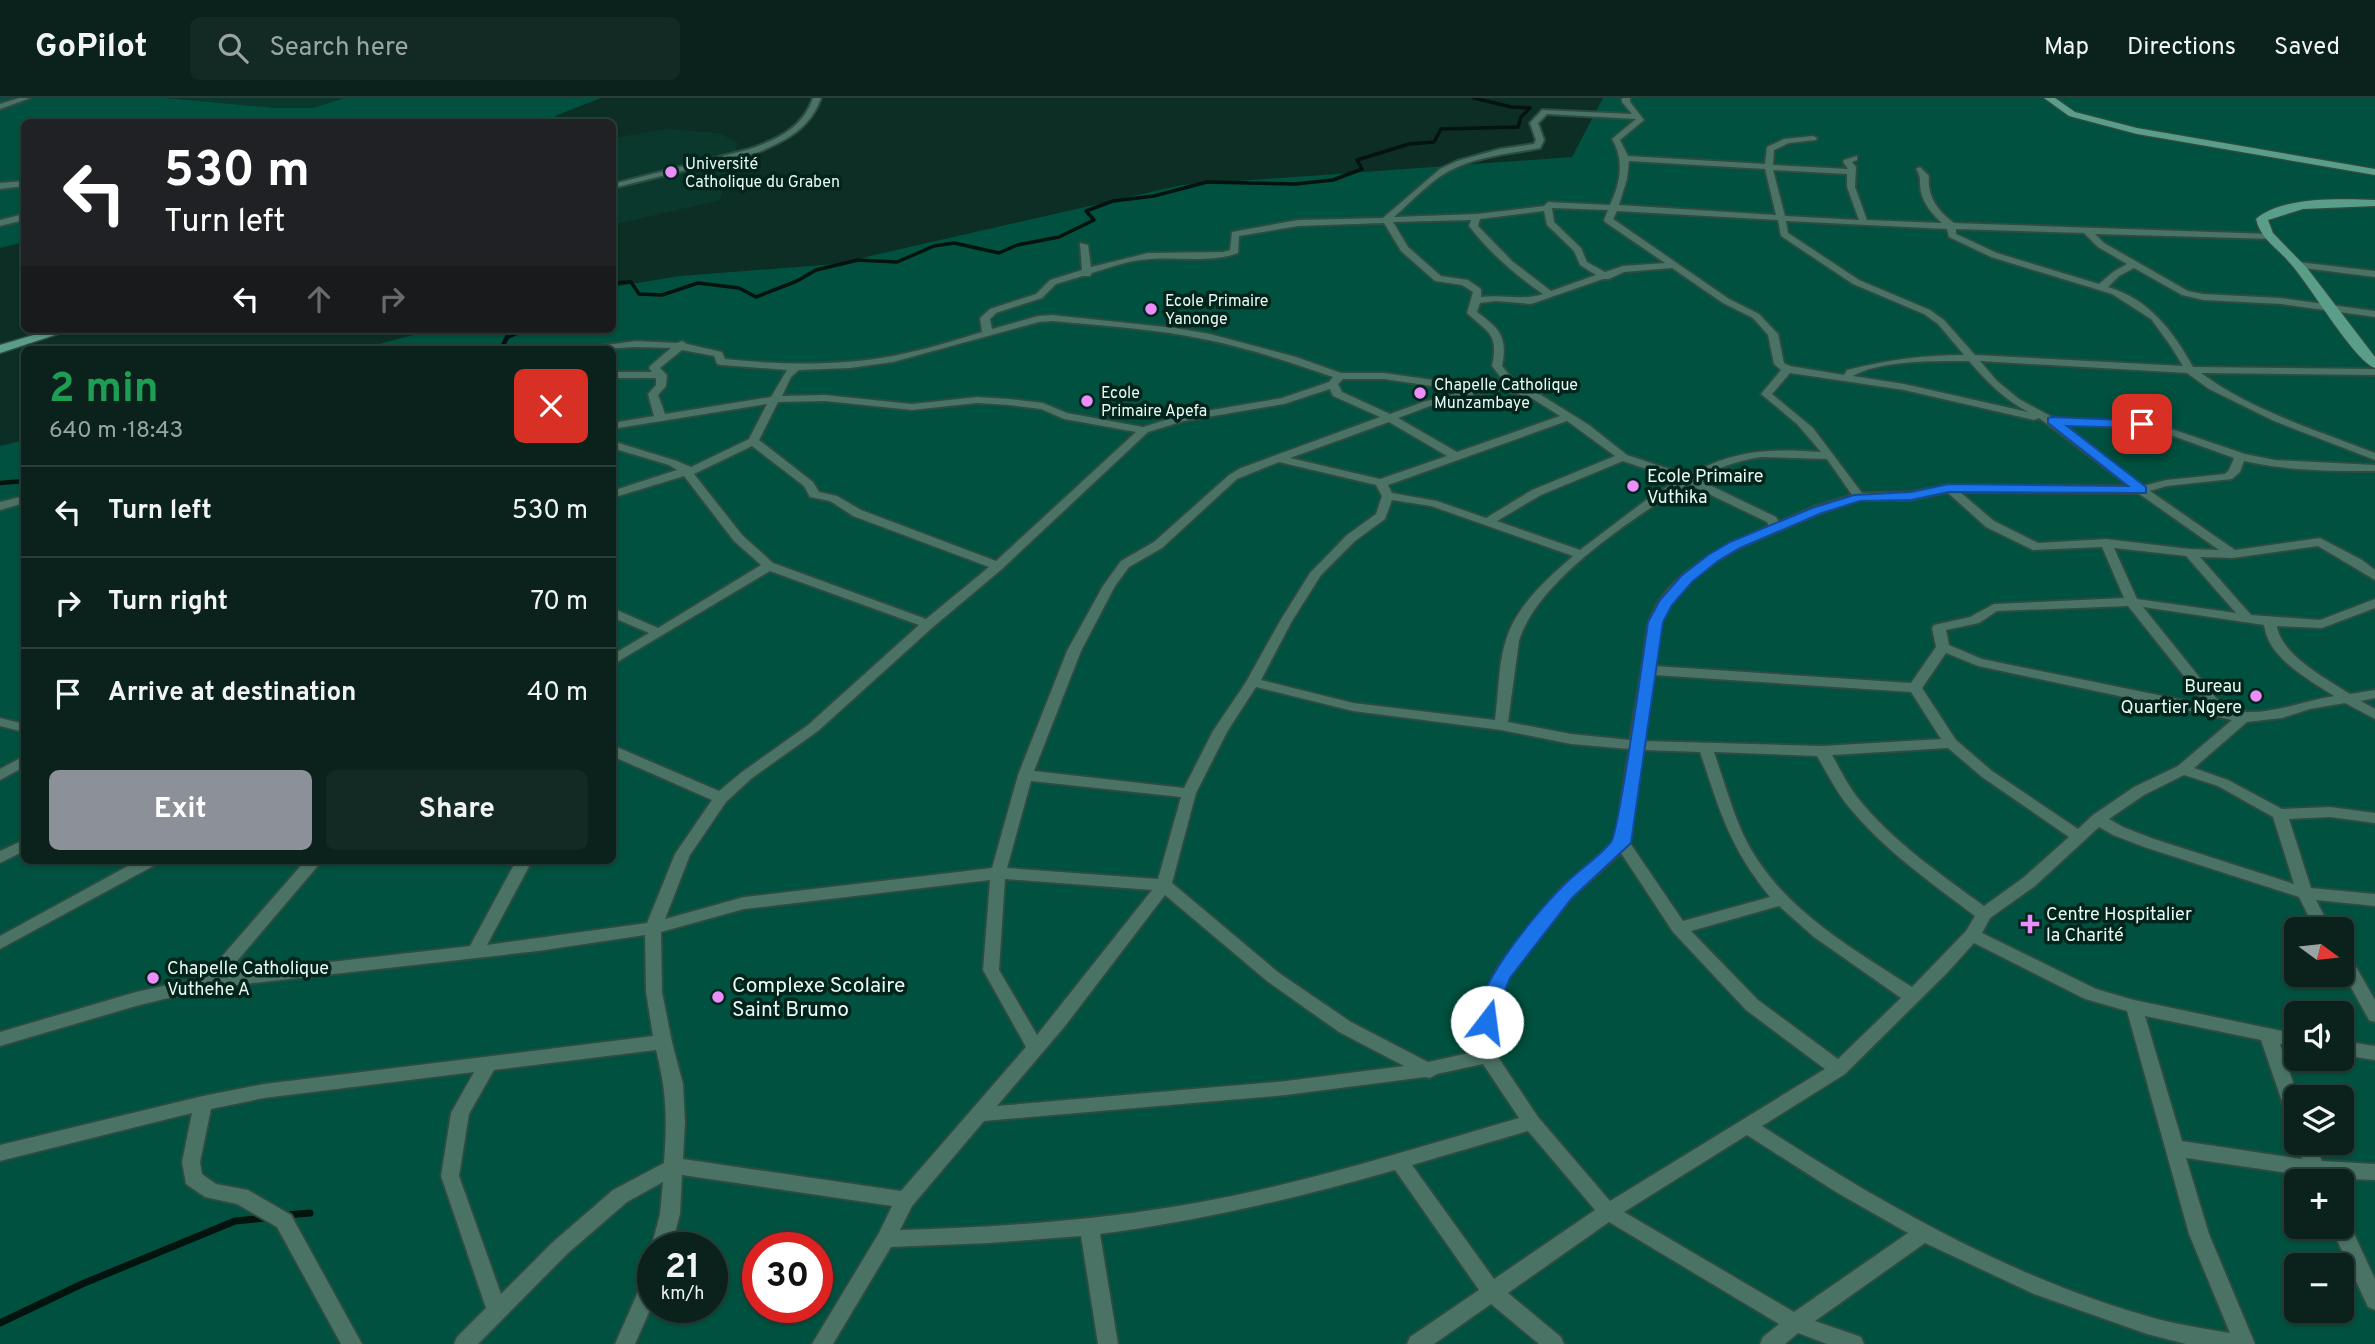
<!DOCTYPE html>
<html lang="en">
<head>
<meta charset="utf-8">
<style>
	:root { --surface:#0a221b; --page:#132a24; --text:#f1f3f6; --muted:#99a4a3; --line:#2a3f3a; --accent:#8c9099 }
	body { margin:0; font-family:Overpass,sans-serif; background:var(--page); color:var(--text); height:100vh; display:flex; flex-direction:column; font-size:26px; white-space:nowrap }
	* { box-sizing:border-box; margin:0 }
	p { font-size:23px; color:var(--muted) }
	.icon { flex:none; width:38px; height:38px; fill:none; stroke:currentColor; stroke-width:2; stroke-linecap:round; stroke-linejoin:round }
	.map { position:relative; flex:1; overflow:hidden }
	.side { position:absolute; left:21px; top:248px; width:595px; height:518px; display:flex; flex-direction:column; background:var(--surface); border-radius:10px; box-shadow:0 2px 5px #0004,0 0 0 2px var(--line) }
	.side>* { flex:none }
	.top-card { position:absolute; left:21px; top:21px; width:595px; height:214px; border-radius:10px; box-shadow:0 2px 5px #0004,0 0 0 2px var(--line); background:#202124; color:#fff; overflow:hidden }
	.needle { width:46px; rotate:105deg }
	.buttons { position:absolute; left:2284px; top:819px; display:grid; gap:14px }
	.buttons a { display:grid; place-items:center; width:70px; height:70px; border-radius:10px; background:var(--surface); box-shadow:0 2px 5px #0004,0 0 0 2px var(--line); font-size:35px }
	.speed { position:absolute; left:637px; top:1134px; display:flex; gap:14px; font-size:35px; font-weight:700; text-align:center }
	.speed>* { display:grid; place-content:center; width:91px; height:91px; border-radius:50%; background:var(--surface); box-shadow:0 2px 5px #0004,0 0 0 2px var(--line); line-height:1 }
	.speed small { font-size:18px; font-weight:400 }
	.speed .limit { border:10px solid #d22; background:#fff; color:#111 }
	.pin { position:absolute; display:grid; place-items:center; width:60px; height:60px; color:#fff; margin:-30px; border-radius:14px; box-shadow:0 4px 10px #0006 }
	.me { position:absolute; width:77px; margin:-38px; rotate:15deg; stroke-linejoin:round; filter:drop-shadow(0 0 5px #0008) }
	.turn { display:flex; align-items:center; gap:24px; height:147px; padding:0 28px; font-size:32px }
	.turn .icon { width:91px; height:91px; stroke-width:2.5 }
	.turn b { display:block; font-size:49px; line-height:60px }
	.lanes { display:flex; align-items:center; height:66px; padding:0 28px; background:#0003; justify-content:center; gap:35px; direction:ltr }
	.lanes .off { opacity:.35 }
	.round { display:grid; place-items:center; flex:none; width:74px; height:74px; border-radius:10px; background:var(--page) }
	.summary { display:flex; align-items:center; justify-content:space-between; height:119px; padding:0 28px }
	h1 { font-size:42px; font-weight:700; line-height:52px; color:#1e9e55 }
	.action { display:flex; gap:14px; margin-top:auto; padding:14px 28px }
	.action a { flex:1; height:80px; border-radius:10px; background:var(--accent); color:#fff; font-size:28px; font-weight:700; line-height:80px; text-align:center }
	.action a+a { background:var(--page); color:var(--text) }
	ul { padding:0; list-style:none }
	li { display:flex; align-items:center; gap:21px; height:91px; padding:0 28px; border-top:2px solid var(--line) }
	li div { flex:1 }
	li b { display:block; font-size:26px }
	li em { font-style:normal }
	header { display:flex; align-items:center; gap:42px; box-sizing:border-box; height:98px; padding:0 35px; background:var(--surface); border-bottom:2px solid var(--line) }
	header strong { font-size:33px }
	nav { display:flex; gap:38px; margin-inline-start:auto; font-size:24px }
	.search { width:490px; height:63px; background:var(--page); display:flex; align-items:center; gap:18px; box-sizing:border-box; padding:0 24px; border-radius:10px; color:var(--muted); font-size:26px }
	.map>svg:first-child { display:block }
	.built { fill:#0b382c }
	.green { fill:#00513f; fill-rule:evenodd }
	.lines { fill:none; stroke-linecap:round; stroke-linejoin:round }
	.stream-far2 { stroke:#05130f; stroke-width:3.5 }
	.stream-far1 { stroke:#05130f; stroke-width:4.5 }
	.stream { stroke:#05130f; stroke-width:7 }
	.street-casing { stroke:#2c4b41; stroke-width:4 }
	.secondary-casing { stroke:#2c4b41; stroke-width:3 }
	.street { fill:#4a7265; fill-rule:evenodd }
	.secondary { fill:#5a9d88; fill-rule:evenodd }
	.route { fill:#1a73e8; stroke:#114b97; stroke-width:2 }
	.poi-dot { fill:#eb8dfb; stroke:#02241b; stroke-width:2.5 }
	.labels { text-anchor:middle; stroke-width:7; stroke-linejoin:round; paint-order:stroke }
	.far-poi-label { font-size:16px; fill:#e8faf3; stroke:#02241b; text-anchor:start }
	.poi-label { font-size:18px; fill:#e8faf3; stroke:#02241b; text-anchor:start }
	.near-poi-label { font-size:21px; fill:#e8faf3; stroke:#02241b; text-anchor:start }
</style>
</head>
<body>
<header>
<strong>GoPilot</strong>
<div class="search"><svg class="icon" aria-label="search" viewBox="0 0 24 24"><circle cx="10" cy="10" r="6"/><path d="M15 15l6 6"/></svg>Search here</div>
<nav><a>Map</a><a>Directions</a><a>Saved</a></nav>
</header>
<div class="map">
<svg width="2375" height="1246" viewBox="0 0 2375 1246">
	<rect width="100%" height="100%" fill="#0d2e24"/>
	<g class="built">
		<polygon points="166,0 344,0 313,10 276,10"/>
		<polygon points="665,31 719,35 738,45 720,102 613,127 613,40"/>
	</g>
	<g class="green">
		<polygon points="0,0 166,0 276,10 313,10 344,0 601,0 555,18 558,24 24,24 24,144 0,150"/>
		<path d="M1603 0H2375V1246H0V348L24 342V763H612V252H357L435 231H612L613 189 680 178 835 166 1182 87 1572 59ZM2296 831H2342V877H2296ZM2296 915H2342V961H2296ZM2296 999H2342V1045H2296ZM2296 1083H2342V1129H2296ZM653 1150H712V1209H653ZM758 1150H817V1209H758ZM2296 1167H2342V1213H2296Z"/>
	</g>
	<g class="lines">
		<g class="stream-far2">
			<polyline points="1474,0 1511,9 1529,10"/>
			<polyline points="612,185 631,184 639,196 662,197 698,185 739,190 756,199 797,183 816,172 858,162 897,164 934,148 954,145 999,155 1017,147 1059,139 1094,122 1086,113 1113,103 1154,98 1207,84 1295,86 1333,82 1362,71 1357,62 1409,46 1434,44 1441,31 1518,29 1521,19 1530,10"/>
		</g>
		<g class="stream-far1">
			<polyline points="501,252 507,239 526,231"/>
			<polyline points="0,385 24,383"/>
		</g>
		<g class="stream">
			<polyline points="286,1117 310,1115"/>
			<polyline points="0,1225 82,1186 235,1123 266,1120"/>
		</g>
		<g class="street-casing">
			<g id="street">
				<polygon points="19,0 30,0 0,11 0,6"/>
				<path d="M813 0H821C810 31 785 43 756 55L617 89 613 86 750 51C778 41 803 30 813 0Z"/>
				<path d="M1622 0H1630V4L1644 22 1620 42 1628 58 1765 66 1767 49 1784 41 1813 38 1817 40 1816 42 1789 45 1774 52 1773 67 1848 71 1843 64 1844 62 1857 58V62L1852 64 1856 69 1855 89 1867 122 1942 125C1933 117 1924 107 1921 94 1919 85 1922 79 1916 71L1920 69 1929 78C1927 99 1938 113 1954 125L2271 136 2275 139 2274 141 2095 136 2104 145 2188 193 2203 196 2281 200 2375 213V219L2281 206 2203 202 2182 197 2134 170 2119 178 2108 189C2149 201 2173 233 2193 269L2375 271V277L2201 275C2252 313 2317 332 2375 355V362L2274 323 2209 291 2187 275 1980 263 1997 283 2019 301 2054 320 2151 324 2245 356 2275 362 2375 367V373C2331 373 2287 373 2244 363L2240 374 2232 381 2167 388 2150 393 2235 452 2320 440 2362 462 2375 472V482L2318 448 2233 460 2200 459 2251 517 2320 522 2375 501V510L2322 530 2277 528C2281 557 2327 581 2350 596L2375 592V600L2361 603 2375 611V621L2345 605 2310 611 2282 620 2247 624 2194 670 2228 682 2282 711 2330 709 2375 715V725L2330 719 2289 721 2311 790 2375 796V808L2316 802 2331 831H2315L2299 799 2144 749 2113 737 2099 729 2035 788 1990 820 1982 835 2096 891 2134 902 2296 936V950L2280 946 2298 999H2296V1026L2290 1023 2287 1018 2261 942 2145 918 2182 1043 2302 1061 2296 1045H2314L2322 1063 2375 1066V1082L2328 1080 2329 1083H2311L2309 1078 2186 1060 2209 1136 2255 1246H2186L2147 1236 2034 1196 1925 1145 1815 1223 1861 1239 1864 1246H1827L1798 1235 1785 1246H1760L1763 1239 1779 1226 1609 1124 1508 1195 1561 1239 1564 1246H1539L1491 1206 1434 1246H1407L1410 1239 1479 1192 1395 1072C1298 1100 1200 1123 1100 1136L1118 1246H1098L1081 1138 989 1145 891 1149 833 1246H812L879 1135 892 1108 682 1077 680 1116 671 1150H653V1153L651 1150 660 1116 663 1084 627 1104 567 1156 478 1246H454L457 1239 486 1210 441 1078 451 1015 474 974 264 1000 211 1011 200 1064 202 1076 216 1086 248 1092 291 1117 362 1246H341L277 1129 237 1106 205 1099 186 1086 182 1064 192 1015 0 1063V1047L203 998 264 986 653 938 646 894 645 837 538 853 209 890 136 908 0 948V934L136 894 204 879 305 763H322L226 876 470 848 516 763H532L487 847 647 825 675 756 712 702 612 658V647L719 693 742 674 808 627 919 527 770 473 612 567V557L649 535 612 519V510L658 530 761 467 734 443 684 378 612 400V393L677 372 669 367 612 350V343L677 363 691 369 749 341 767 306 612 331V325L654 318 648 296 656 287V280H612V274H652L649 270 650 268 671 250 636 249 582 252 583 250 636 243 677 245 682 243 687 246 722 254 725 261C781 267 838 268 893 258 923 252 953 243 982 234L980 220 990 211 1036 196 1050 182 1082 172 1080 145 1088 147 1091 169 1148 155 1223 154 1230 152 1232 134 1298 122 1383 120 1440 71 1457 63 1500 51 1534 46 1536 42 1530 25 1542 12 1632 16 1622 4ZM1547 16 1636 21 1612 41C1625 63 1620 85 1610 107L1548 104 1544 108 1477 116 1394 119C1411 104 1429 84 1449 73 1477 58 1509 56 1540 50L1544 42 1538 25ZM1629 63 1765 71 1776 117 1619 107 1627 81ZM1773 72 1847 76V89L1859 122 1785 118ZM1552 110 1608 112 1604 122 1605 124 1665 165 1623 168 1605 174 1587 164 1581 150 1554 124ZM1544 113 1547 127 1574 153 1580 167 1596 177 1551 193 1512 163 1478 128 1480 121ZM1617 113 1778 122 1781 138 1853 186 1924 216 1938 226 1964 257C1924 257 1886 262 1847 272L1844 277 1790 268 1784 265 1778 236 1759 216 1729 201 1613 121ZM1471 122 1469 128C1489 154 1515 177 1543 196 1523 203 1502 196 1481 199V191L1468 182 1441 178 1408 149 1393 124ZM1786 123 1947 131 1949 139 1991 159 2112 196 2151 221 2170 247 2183 268 1975 257 1944 222 1930 212 1859 182 1788 135ZM1384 125 1401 153 1435 183 1462 187 1473 194 1467 215C1488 235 1499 235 1492 268L1506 286 1498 284 1482 289 1384 275H1341L1296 259 1210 236 1175 230 1052 217 1038 218 992 231 990 221 996 215 1042 200 1056 186 1083 178H1090L1092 175C1111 169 1130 162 1151 161 1179 159 1211 165 1238 155L1239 138 1298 128ZM1956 131 2084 135 2098 149 2127 166 2113 174 2099 186 1997 155 1956 136ZM1672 170 1723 205 1753 220 1768 237 1774 266 1781 272 1761 296 1797 326 1821 354C1767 350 1736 352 1687 377L1627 357 1589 327 1541 297 1520 290 1502 268C1508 239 1500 231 1477 214L1480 205 1496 203 1531 206 1603 181H1609L1624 174ZM1052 223C1104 228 1157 231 1208 242 1251 251 1293 265 1333 279L1329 284 1282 300 1182 317 1143 329 1067 315 1043 305 1009 301 977 299 912 306 825 297 782 298 791 279 799 272 850 270 893 264 1039 224ZM682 252 714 258 717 266 721 267 787 272 771 299 665 316 658 297 666 288 667 277 660 270ZM1969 263C1987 284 2004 301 2028 314L1904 286 1853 278C1880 262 1937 263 1969 263ZM1790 275 1904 292 2034 322 2039 320 2129 388 1949 387 1911 394 1862 395 1813 330 1772 296ZM1343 281H1384L1466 293 1423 304 1390 316 1342 294 1338 286ZM1498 290 1533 301 1560 318 1457 354 1398 320 1430 308 1473 298V294L1483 295ZM1330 291 1333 298 1380 319 1241 370 1229 377 1154 444 1121 463 1103 488 1067 553 1018 677 992 770 744 799 665 821 690 757 726 704 752 680 818 633 933 529 1002 471 1148 334 1184 323 1284 306ZM825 303 912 312 977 305 1009 307 1041 311 1064 321 1136 334 996 463 861 412 837 398 819 394 813 384 759 342 778 304ZM1567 323 1615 358 1532 392 1486 420 1437 403 1392 395 1388 387ZM1389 324 1447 358 1380 381 1290 360ZM2065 327 2151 330 2234 360 2229 372 2225 376 2166 382 2143 388ZM752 348 804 388 810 399 830 403 853 418 989 469 926 521 773 465 742 437 694 376ZM1762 359 1827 361 1852 397 1813 409 1779 424 1776 419 1697 381C1718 370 1738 362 1762 359ZM1623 363 1678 382 1646 402 1580 452 1497 423 1541 397ZM1279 364 1376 387 1382 398 1376 416 1347 437 1310 475 1280 523 1246 584 1213 633 1184 690 1034 673 1081 553 1115 488 1129 469 1162 450 1237 381ZM1688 386 1767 424 1769 428C1726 446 1664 476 1649 524 1645 535 1645 550 1643 562 1639 588 1634 615 1630 642L1571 636 1508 624 1519 543C1537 482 1635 419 1688 386ZM1947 394 1986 429 2033 452 2102 449 2124 500 1994 506 1970 519 1934 527 1932 530 1936 549 1911 585 1655 568 1661 524 1671 506 1690 484 1717 463 1739 450 1821 415 1860 402H1911ZM1960 394 2138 395 2219 452 2190 451 2106 441 2038 445 1994 423ZM1392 402 1431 408 1573 458C1549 479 1523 502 1510 531 1498 558 1499 593 1495 622L1353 605 1261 582 1292 523 1321 477 1355 443 1385 421ZM2114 450 2186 458 2236 515 2137 501ZM2128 508 2207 607 1982 561 1949 547 1946 532 1979 525 1997 513ZM2143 509 2264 527C2268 560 2309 582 2334 598 2297 604 2263 621 2225 611ZM1946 555 1978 568 2232 622 2178 668 2134 689 2093 717 2078 731 1992 673 1956 642 1922 590ZM1654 577 1911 594 1941 641 1822 648 1644 643ZM1256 589 1353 613 1501 632 1571 646 1629 651 1615 743 1560 791 1496 872 1481 907 1476 941 1478 953 1428 964 1351 924 1279 875 1172 785 1196 695 1227 634ZM1948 650 1982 679 2069 739 2023 780 1984 808C1939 775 1892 743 1857 699 1847 686 1840 671 1832 657ZM1643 652 1700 654C1720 713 1729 749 1770 799L1683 823 1630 745ZM1714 654 1817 658C1827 675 1836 693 1848 708 1884 752 1930 784 1975 818L1966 833 1912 889C1850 849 1779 809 1745 740 1732 713 1724 683 1714 654ZM2184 677 2218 688 2273 719 2294 786 2154 741 2123 729 2109 721 2144 697ZM1031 683 1181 699 1158 781 1007 770ZM1621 755 1673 834 1746 912 1825 971 1610 1103 1538 1019 1496 956 1494 941 1497 907 1509 879 1572 799ZM1005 781 1152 792 1037 937 999 872ZM990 782 983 872 1026 949 901 1093 683 1061 685 1024 683 986 672 944 662 894 661 834 744 811ZM1165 797 1267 883 1339 934 1404 968 1286 983 997 1008 1065 928ZM1779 808 1814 839 1901 900 1838 961 1758 902 1691 833ZM1974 845 2085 901 2127 913 2189 1136 2230 1235C2206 1231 2181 1227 2157 1221 2015 1182 1885 1108 1762 1028L1845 976 1947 875ZM656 952C667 995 667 1021 664 1065L613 1092 553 1144 501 1196 459 1078 469 1016 494 972ZM1483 966 1519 1020C1416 1050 1312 1083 1206 1103 1105 1122 1003 1129 900 1132L912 1108 984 1023 1286 997 1425 979 1430 980 1437 976ZM1528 1033 1595 1112 1494 1181 1412 1067ZM1747 1037 1836 1094 1908 1135 1794 1214 1624 1114Z"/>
				<polygon points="24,83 24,88 0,91 0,85"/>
				<polygon points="24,116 24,122 0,128 0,122"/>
				<polygon points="2298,164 2375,173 2375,179 2295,169 2295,165"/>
				<polygon points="24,398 24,405 0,412 0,404"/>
				<polygon points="0,620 24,626 24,634 0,628"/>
				<polygon points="24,658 24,669 0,682 0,671"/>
				<polygon points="24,742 24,753 0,765 0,753"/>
				<polygon points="137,763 158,763 155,767 0,851 0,838"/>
				<polygon points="2342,853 2348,855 2375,902 2375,924 2369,922 2342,873"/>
				<polygon points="2342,943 2375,948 2375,962 2342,957"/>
				<polygon points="2342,1121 2348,1123 2375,1181 2375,1212 2368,1209 2331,1129 2342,1129"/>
				<polygon points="653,1173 653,1205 635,1246 615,1246 646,1176"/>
			</g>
		</g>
		<g class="secondary-casing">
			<g id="secondary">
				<polygon points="2044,0 2055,0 2075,14 2137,30 2375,71 2375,77 2137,36 2069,18"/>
				<path d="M2375 102V108L2303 111 2268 122 2273 135 2307 170 2375 259V270C2353 262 2309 185 2289 164 2277 150 2260 140 2256 121 2283 98 2341 101 2375 102Z"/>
				<polygon points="54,231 73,231 0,255 0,247"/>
			</g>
		</g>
		<use href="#street" class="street"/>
		<use href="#secondary" class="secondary"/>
	</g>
	<path class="route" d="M2052 319 2146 323V329L2142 330 2067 328 2146 389V395L1949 394 1911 402 1860 403 1822 415 1740 450 1718 463 1692 484 1672 507 1663 524 1631 745 1572 800 1510 880 1499 907 1494 930 1487 932 1480 930C1464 899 1538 813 1560 791 1575 774 1596 762 1611 744 1619 735 1644 551 1648 524L1660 502 1681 478 1708 457 1730 444 1812 410 1854 397 1911 394 1949 386 2128 388 2048 325V320Z"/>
	<g class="poi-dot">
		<circle cx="671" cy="74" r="7"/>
		<circle cx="1151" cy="211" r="7"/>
		<circle cx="1420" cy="295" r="7"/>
		<circle cx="1087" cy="303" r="7"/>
		<circle cx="1633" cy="388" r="7"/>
		<circle cx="2256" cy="598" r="7"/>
		<path d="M2026.5 815.5h7v7h7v7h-7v7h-7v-7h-7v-7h7z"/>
		<circle cx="153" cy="880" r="7"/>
		<circle cx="718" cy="899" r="7"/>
	</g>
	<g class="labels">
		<g class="far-poi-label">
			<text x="685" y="71">Université<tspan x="685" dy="18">Catholique du Graben</tspan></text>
			<text x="1165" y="208">Ecole Primaire<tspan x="1165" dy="18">Yanonge</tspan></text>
			<text x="1434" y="292">Chapelle Catholique<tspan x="1434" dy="18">Munzambaye</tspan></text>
			<text x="1101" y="300">Ecole<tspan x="1101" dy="18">Primaire Apefa</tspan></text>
		</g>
		<g class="poi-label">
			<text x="1647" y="384">Ecole Primaire<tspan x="1647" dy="21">Vuthika</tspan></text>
			<text x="2242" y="594" text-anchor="end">Bureau<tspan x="2242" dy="21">Quartier Ngere</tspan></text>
			<text x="2046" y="822">Centre Hospitalier<tspan x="2046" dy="21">la Charité</tspan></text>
			<text x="167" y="876">Chapelle Catholique<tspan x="167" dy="21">Vuthehe A</tspan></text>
		</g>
		<g class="near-poi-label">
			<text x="732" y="894">Complexe Scolaire<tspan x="732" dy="24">Saint Brumo</tspan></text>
		</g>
	</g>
</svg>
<div class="buttons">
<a><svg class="needle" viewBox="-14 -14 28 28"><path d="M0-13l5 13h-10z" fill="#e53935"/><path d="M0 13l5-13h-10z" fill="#99a4a3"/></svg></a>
<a><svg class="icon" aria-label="sound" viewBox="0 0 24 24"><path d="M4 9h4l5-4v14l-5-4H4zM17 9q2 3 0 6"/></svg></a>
<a><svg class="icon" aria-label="layers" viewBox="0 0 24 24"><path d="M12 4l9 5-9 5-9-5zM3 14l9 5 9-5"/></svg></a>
<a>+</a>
<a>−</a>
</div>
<div class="speed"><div>21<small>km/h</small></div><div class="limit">30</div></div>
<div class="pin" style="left:2142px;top:326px;background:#d93025"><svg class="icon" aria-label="arrive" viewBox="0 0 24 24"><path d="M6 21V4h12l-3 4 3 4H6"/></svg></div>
<svg class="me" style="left:1487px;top:924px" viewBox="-20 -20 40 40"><circle r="19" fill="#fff"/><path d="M0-13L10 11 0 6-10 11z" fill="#1a73e8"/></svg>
<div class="top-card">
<div class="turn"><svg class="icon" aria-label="left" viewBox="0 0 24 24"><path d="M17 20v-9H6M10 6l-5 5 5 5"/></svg><div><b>530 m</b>Turn left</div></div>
<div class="lanes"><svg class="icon" aria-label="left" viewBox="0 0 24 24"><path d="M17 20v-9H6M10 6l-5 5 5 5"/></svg><svg class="icon off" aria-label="ahead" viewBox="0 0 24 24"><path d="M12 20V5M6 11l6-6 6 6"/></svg><svg class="icon off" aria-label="right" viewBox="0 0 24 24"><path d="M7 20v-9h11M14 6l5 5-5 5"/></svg></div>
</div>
<section class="side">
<div class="summary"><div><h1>2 min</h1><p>640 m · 18:43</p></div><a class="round" style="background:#d93025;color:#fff"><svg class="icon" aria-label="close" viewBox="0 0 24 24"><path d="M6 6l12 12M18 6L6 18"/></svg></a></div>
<ul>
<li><svg class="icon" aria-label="left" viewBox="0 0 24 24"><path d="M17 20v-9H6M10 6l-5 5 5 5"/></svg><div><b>Turn left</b></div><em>530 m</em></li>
<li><svg class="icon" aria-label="right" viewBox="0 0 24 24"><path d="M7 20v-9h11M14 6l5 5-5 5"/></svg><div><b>Turn right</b></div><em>70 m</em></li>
<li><svg class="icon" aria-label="arrive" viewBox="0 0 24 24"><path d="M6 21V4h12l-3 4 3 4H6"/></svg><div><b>Arrive at destination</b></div><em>40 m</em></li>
</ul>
<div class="action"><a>Exit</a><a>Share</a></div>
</section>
</div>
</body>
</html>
